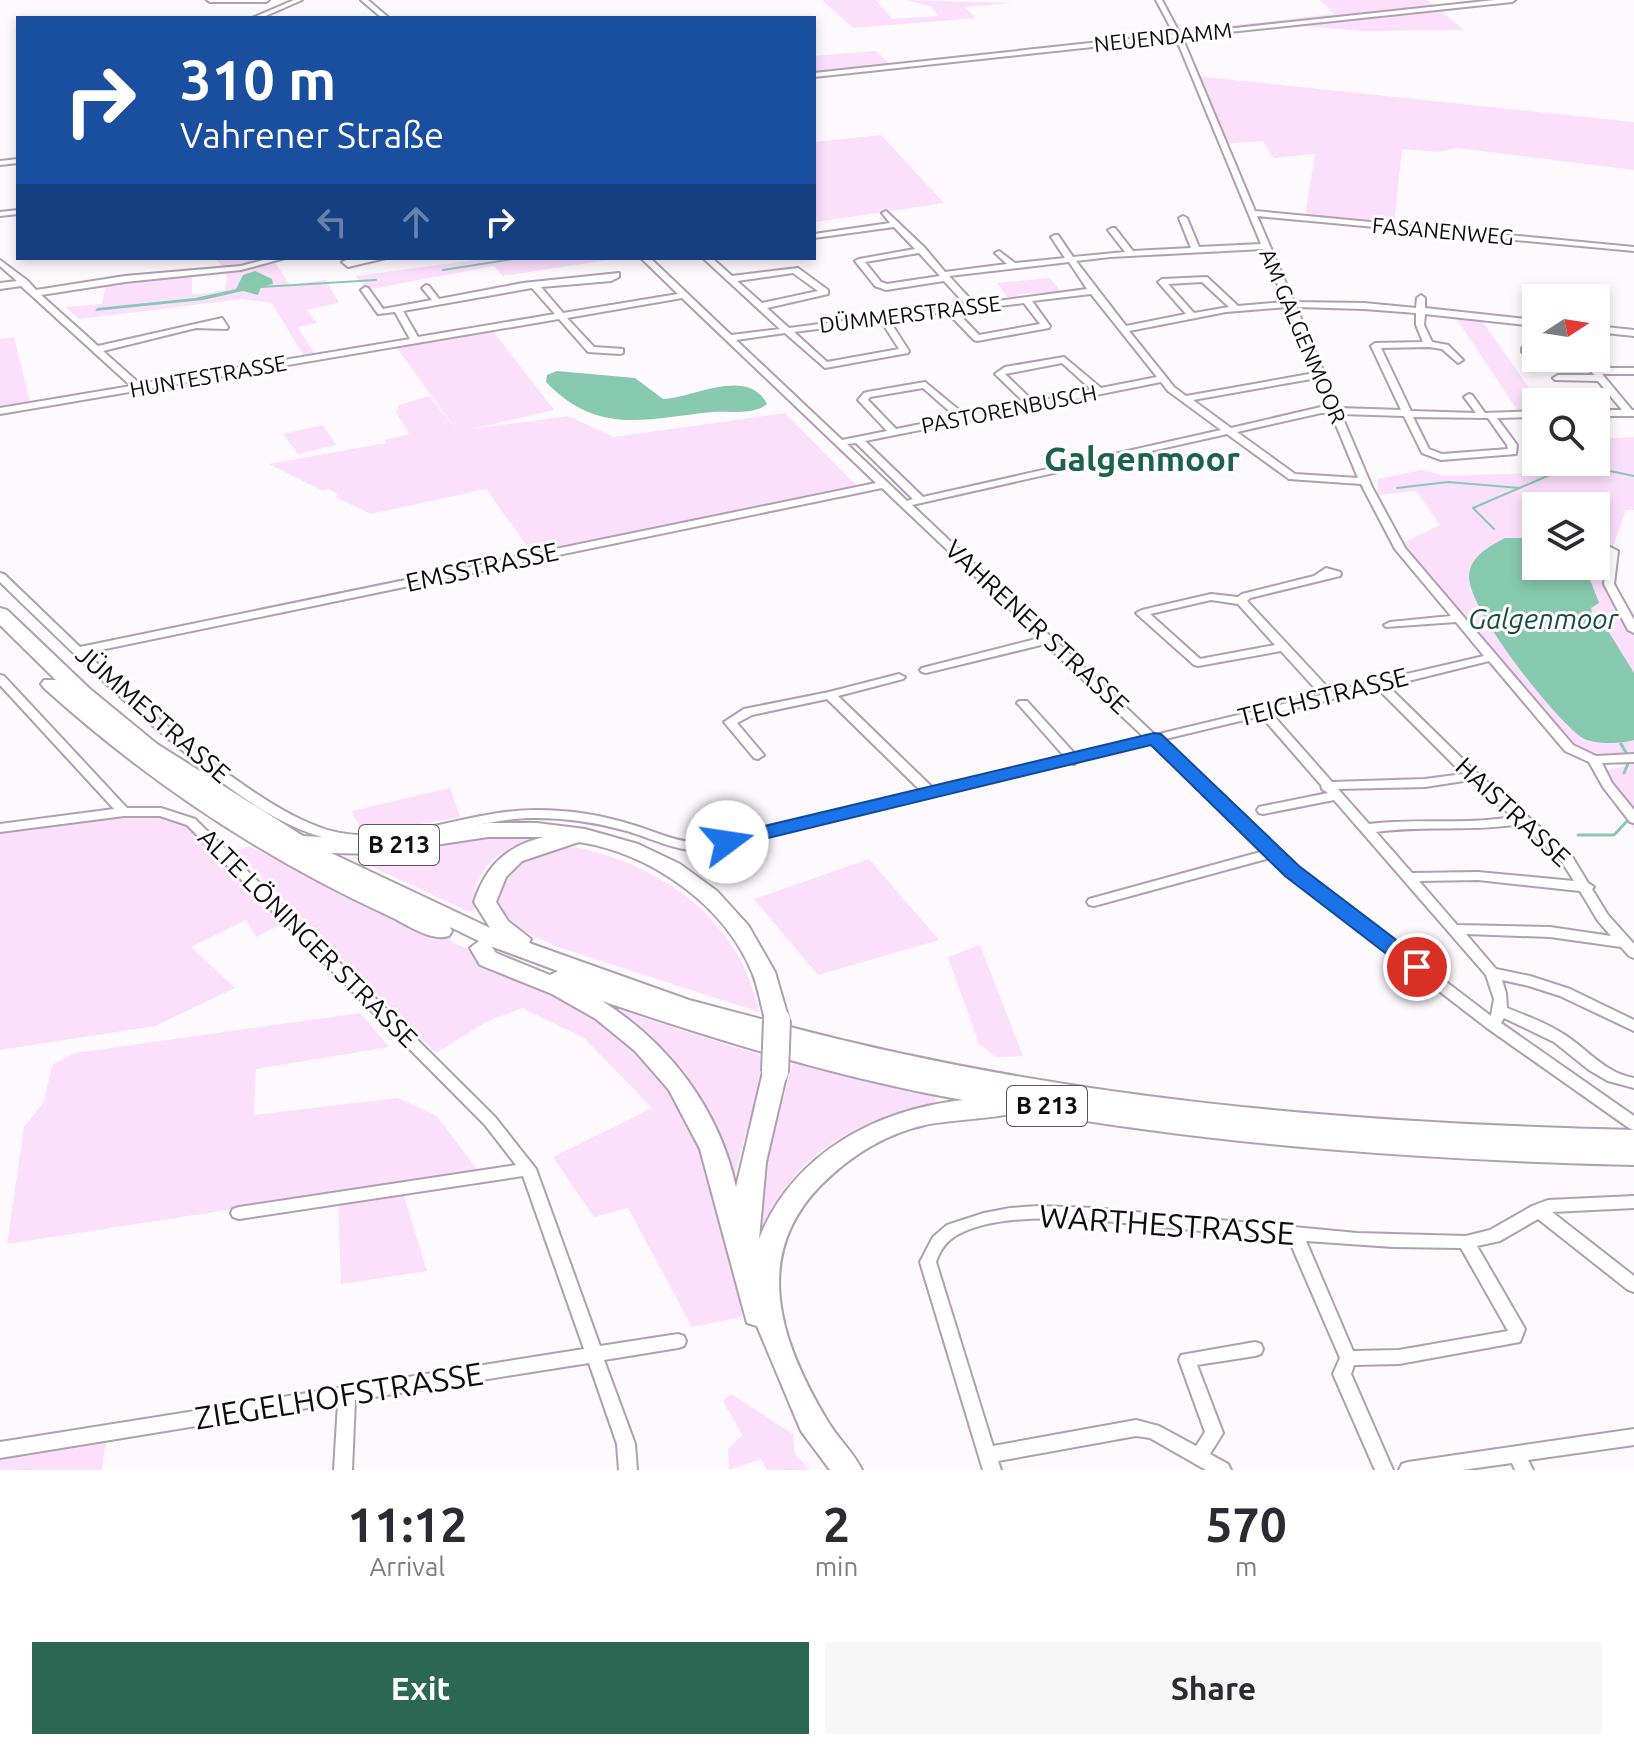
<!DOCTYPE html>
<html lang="en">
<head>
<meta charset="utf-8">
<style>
	:root { --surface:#fff; --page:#f7f7f7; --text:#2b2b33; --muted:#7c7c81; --accent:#2b6752 }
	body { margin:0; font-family:Ubuntu,sans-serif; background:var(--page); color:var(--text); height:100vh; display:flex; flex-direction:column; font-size:30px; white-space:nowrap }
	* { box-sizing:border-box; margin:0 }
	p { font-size:26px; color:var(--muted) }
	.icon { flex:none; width:44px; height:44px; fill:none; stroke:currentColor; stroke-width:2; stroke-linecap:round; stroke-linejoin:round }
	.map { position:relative; height:1470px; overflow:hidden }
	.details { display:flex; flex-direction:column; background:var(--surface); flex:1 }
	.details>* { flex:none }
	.top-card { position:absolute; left:16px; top:16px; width:800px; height:244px; border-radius:0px; box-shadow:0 4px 12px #0003; background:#1a4fa0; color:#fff; overflow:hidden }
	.needle { width:52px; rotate:78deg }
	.buttons { position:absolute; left:1522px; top:284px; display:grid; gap:16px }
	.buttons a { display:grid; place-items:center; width:88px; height:88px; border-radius:0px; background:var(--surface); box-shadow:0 4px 12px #0003; font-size:40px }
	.pin { position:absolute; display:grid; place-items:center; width:68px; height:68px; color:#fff; margin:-34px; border:4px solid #fff; border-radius:50%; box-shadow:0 2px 8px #0007 }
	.me { position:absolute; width:88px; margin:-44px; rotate:76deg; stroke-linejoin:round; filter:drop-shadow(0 0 6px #0008) }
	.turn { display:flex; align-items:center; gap:28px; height:168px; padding:0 32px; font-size:36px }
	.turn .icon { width:104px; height:104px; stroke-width:2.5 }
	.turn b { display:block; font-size:56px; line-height:68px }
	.lanes { display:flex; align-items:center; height:76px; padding:0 32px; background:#0003; justify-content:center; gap:40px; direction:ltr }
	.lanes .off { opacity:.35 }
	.eta { display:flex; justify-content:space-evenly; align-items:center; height:136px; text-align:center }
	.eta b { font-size:48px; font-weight:600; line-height:56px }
	.button { display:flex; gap:16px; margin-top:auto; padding:16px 32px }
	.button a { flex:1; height:92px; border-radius:0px; background:var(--accent); color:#fff; font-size:32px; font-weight:600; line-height:92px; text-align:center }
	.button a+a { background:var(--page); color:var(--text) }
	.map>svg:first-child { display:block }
	.green { fill:#fcdefd }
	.water { fill:#87c9af }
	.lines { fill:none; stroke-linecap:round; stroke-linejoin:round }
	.stream-far1 { stroke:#87c9af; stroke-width:2 }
	.stream { stroke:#87c9af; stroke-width:3 }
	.minor-casing { stroke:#af9faf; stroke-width:4 }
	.trunk-casing { stroke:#af9faf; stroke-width:4 }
	.minor { fill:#fff; fill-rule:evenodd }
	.trunk { fill:#fff; fill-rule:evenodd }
	.trunk-bridge-casing { stroke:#af9faf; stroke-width:30; stroke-linecap:butt }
	.trunk-bridge { stroke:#fff; stroke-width:26 }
	.route { fill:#1a73e8; stroke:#114b97; stroke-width:2 }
	.labels { text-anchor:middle; stroke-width:6; stroke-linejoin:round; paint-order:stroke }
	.far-street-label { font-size:22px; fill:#110b11; stroke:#fff }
	.shield { fill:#fff; stroke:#585458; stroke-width:2 }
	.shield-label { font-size:24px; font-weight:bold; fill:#110b11 }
	.street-label { font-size:26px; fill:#110b11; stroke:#fff }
	.water-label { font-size:28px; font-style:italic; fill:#174d3b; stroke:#fff }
	.near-street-label { font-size:32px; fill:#110b11; stroke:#fff }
	.district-label { font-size:34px; font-weight:bold; fill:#1b634c; stroke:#fff }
</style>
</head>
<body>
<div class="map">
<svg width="1634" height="1470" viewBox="0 0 1634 1470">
	<rect width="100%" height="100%" fill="#fdf9fd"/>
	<g class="green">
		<polygon points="822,0 876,0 892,19 938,16 932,7 908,0 1012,3 965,7 976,18 853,28"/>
		<polygon points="1320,0 1427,0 1464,30 1361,31 1293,25 1238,32 1233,29 1181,31 1334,14"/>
		<polygon points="876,51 890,64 951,58 814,74 814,56"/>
		<polygon points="1195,76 1634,122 1634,170 1457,148 1438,152 1402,149 1394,225 1305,216 1315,154 1274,158 1262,141 1224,144"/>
		<polygon points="881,135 944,203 817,222 814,218 814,142"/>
		<polygon points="215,258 272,258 290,285 326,280 339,303 307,310 317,323 298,327 316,356 305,358 272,303 242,299 79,319 65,307 102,304 106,283 192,276 192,295 225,290 227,272"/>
		<polygon points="490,258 621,258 503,276 494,266 371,289 365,287 356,276"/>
		<polygon points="1050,278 1061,292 1018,294 1019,297 1008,298 997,283"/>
		<polygon points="1456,318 1482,321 1539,402 1536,413 1519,413"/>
		<polygon points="493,331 554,410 472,429 568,416 614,437 785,413 856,485 532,553 486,489 371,514 335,497 339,494 328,489 323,491 269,464 386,443 385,440 409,434 396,412 399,405 429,396 458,432 396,347"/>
		<polygon points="14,337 30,402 0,407 0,339"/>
		<polygon points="323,425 336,445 298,454 283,434"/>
		<path d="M1634 437V510H1626L1612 549 1608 584 1634 632V673L1590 608 1594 589 1585 566H1596V506H1536V538C1500 541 1484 538 1469 577L1489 623 1575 731C1588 743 1618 745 1634 740V756L1592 758 1579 753 1401 544 1440 525 1416 491 1377 495 1378 479 1421 470 1446 476 1531 473 1550 462H1596V439Z"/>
		<polygon points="1634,764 1634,829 1592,774"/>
		<polygon points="450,788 460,817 363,834 352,811"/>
		<polygon points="123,817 164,817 182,822 282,924 256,937 246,920 191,947 235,988 155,1026 0,1050 0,832"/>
		<path d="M511 835 537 837C503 849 470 867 475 908L470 912 353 858C406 854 457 839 511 835Z"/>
		<polygon points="248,846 576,1000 623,1036 696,1121 727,1228 742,1317 692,1327 628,1208 594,1217 553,1157 652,1108 584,1038 522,1008 486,1022 436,1053 236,852"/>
		<path d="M575 847C662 865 740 920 759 1012L555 946 516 927 497 904C505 859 534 853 575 847Z"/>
		<polygon points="869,859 939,940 818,975 754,899"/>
		<polygon points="980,945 1023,1056 997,1057 979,1044 948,957"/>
		<polygon points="616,1009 760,1055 761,1079 734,1177"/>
		<polygon points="360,1013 389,1047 256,1069 254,1115 398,1098 437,1116 478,1171 7,1244 24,1127 44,1102 52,1065 75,1053"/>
		<path d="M793 1063 932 1094 936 1099 932 1105C855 1122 793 1151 765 1230H757L756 1201Z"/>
		<polygon points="403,1193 427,1271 341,1284 338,1202"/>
		<polygon points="731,1394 793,1434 795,1454 810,1470 767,1470 761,1459 729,1470 728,1449 742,1435 723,1401"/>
		<polygon points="106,1438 102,1470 0,1470 0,1455"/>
	</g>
	<g class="water">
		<polygon points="255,271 272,279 273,284 261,287 258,295 243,291 203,300 95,311 97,308 195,298 236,289 243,275"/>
		<path d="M557 371 635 378 663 399C693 398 748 366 767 404 754 415 729 411 713 412 647 418 599 437 546 382L547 375Z"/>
		<path d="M1505 538H1536V566H1585L1599 603 1591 608 1592 614 1599 616 1634 673V740C1622 744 1592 745 1581 737 1553 717 1468 610 1469 576 1470 556 1490 546 1505 538Z"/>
	</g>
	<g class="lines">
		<g class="stream-far1">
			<polyline points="443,270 519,258"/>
			<polyline points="261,287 376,280"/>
			<polyline points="1397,488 1448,482 1520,488"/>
			<polyline points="1494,529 1473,508 1566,468 1586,466 1634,476"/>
		</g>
		<g class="stream">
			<polyline points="1621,744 1630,759 1624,773"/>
			<polyline points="1578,835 1614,835 1628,820"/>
		</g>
		<g class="minor-casing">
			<g id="minor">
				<polygon points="207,0 269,0 266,2 210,2"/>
				<polygon points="294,0 302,0 261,18 252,18"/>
				<polygon points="361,0 368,0 389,18 382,18"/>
				<path d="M1156 0H1162L1180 34 1495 0H1515L1512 2 1182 37 1255 211 1634 247V251L1257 216 1294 302 1364 303 1416 308 1417 298 1421 295 1425 298V308L1536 320V326L1425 314 1424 325 1432 342 1448 345 1463 360 1458 363 1442 349 1429 347 1381 348 1411 411 1476 413 1464 397 1469 394 1472 395 1485 413 1536 411V417L1497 418 1517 445 1516 454 1441 460 1422 453 1404 416 1341 414 1372 487 1405 548 1573 745 1596 756 1634 754V762L1602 763 1612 783 1634 810V823L1630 822 1603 787 1589 762 1565 751 1489 661 1388 686 1477 773 1570 853 1588 883 1594 887 1592 889 1608 915 1634 944V958L1629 956 1621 947 1550 937 1466 934 1496 969 1530 976 1570 989 1634 1020V1031L1560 996 1529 986 1502 980 1506 993 1507 1008C1527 1016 1547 1023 1565 1035 1588 1050 1605 1073 1634 1078V1088L1608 1081 1589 1070 1554 1042 1504 1018 1501 1023 1634 1116V1130L1629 1128 1487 1028 1287 874 1270 858 1094 906 1089 905 1087 902 1089 899 1264 851 1150 743 1080 760 1074 764 1070 763 703 851C676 851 653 839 627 831 598 823 567 818 537 818 476 817 409 850 351 843 289 836 234 793 188 755 121 701 61 641 0 582V573L4 574 80 647 876 483 682 298 567 318 594 347 623 349V353L620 354 588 352 559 319 0 414V408L131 386 21 286 0 289V283L17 281 0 266V260L28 281 36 290 125 276 241 266 271 258H285L241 270 125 282 41 295 98 346 222 318 228 327 227 329 196 328 103 351 140 384 410 339 395 312 378 314 361 290 365 287 368 288 383 309 432 300 422 288 426 285 429 286 439 299 523 283 619 273V277L611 281 541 287 563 313 678 294 641 258H650L731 335 780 329 703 258H712L732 276 798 268 828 290V294L767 308 789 328 966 305 944 281 886 290 875 286 855 261 859 259 915 249 894 227 814 238V234L890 223 882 213 886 211 925 248 945 272 1007 264 995 253 999 251 1015 263 1065 258 1051 237 1055 235H1058L1073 257 1125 252 1108 230 1112 228H1115L1133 251 1191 248 1179 218 1183 216 1187 218 1199 247 1261 244 1176 38 814 77V73L1174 34ZM1263 249 1285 302 1238 306 1207 277 1162 279 1158 282 1186 314 1126 326 1076 261 1110 257ZM919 253 940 276 887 284 881 282 865 262ZM1069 262 1087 289 975 304 949 276ZM793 273 818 291 762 303 737 281ZM1202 282 1229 307 1194 313 1168 284ZM532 288 555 314 418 337 403 311ZM1091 294 1157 377 1101 388 1064 357 1005 367 995 374 1025 403 965 415 925 382 867 392 864 393 858 400 887 431 842 440 736 340 785 333 825 368 908 353 909 351 889 320 947 312 974 340 977 341 1049 328 1050 326 1032 301ZM1024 303 1040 324 979 335 956 311ZM1287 307 1315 373 1186 396 1174 387 1129 331 1226 312ZM1296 307 1364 309 1416 313V325L1423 342 1375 343 1371 346 1401 410 1339 408ZM881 321 899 349 827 362 794 332ZM1062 363 1092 390 1034 402 1005 374ZM1317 378 1329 407H1321L1231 428 1193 400ZM1161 382 1168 391 1221 430 923 497 865 441ZM923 388 956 417 896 429 868 400 870 397ZM1321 413H1331L1358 478 1295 474 1237 432ZM1413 417 1488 418 1507 445 1508 449 1442 454 1429 449ZM1227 434 1289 479 1361 484 1395 549 1451 616 1390 622 1384 625 1386 627 1456 622 1484 656 1381 680H1378L1332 692 1247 601 1250 598 1340 576 1341 574 1340 572 1326 568 1314 576 1242 594 1238 597 1211 594 1142 610 1136 613 1138 615 1194 665 1198 666 1281 651 1321 695 1155 735 1055 640 1054 637 1050 636 912 505ZM856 443 913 499 907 501 847 444ZM882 488 1040 638 922 668 920 670 922 672 926 673 1045 644 1144 737 1075 754 1027 701H1019L1017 703 1019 705 1064 756 933 788 838 696 903 679 905 677 899 674 829 692 744 709 724 722 754 758 758 759 764 755 737 723 752 715 827 699 921 791 703 843C678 843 656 832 633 825 602 815 569 810 536 810 481 810 429 832 374 835 354 836 332 833 314 825 290 816 267 801 245 786 188 747 137 700 86 653ZM1211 600 1238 604 1275 645 1200 659 1150 614ZM1377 688 1463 774 1425 779 1332 782 1272 714ZM1261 716 1321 785 1322 789 1328 793 1259 807 1257 810 1259 813 1263 814 1334 800 1486 975 1494 999 1491 1016 1297 868 1161 740ZM1470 780 1513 817C1465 825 1417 818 1369 824L1338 789 1425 787ZM1521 824 1560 859 1574 881 1478 872 1412 873 1376 832C1424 825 1472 832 1521 824ZM1478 880 1580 891 1598 921 1611 936 1550 927 1457 925 1419 881Z"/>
				<polygon points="18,159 18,163 0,165 0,161"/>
				<polygon points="18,210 18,214 0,216 0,212"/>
				<polygon points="369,258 386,258 348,267 342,262 346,260"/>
				<polygon points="1596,326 1634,330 1634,336 1596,332"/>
				<polygon points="1525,347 1536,347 1536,353 1522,352 1522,348"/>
				<polygon points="1580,358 1590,358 1598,368 1634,368 1634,374 1602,374 1632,410 1634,410 1634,416 1596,416 1596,410 1622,410 1598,381 1555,380 1553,378 1558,375 1594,375"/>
				<polygon points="1596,540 1618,551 1614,584 1634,620 1634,633 1628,630 1604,584 1608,552 1596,547"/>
				<polygon points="0,675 4,676 127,808 161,808 195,819 495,1117 536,1169 600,1346 678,1334 684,1336 686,1341 684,1346 678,1348 604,1360 635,1444 637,1470 619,1470 617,1444 589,1363 355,1400 352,1470 334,1470 338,1403 0,1458 0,1442 584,1349 523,1176 239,1219 233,1217 231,1213 233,1209 239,1207 516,1165 485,1125 187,825 160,816 124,816 0,832 0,824 114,809 0,685"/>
				<path d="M1634 1196V1208L1552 1212 1634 1276V1292L1628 1290 1538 1219 1500 1241 1477 1246 1525 1329 1520 1342 1399 1364 1354 1365 1351 1374 1393 1470H1375L1333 1374 1340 1358 1289 1240C1250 1236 1211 1232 1172 1228 1115 1222 1011 1207 959 1234 947 1240 940 1250 936 1262L993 1446 1136 1420 1159 1426 1196 1446 1205 1432 1179 1360 1181 1355 1255 1342 1261 1344 1263 1349 1261 1354 1255 1356 1197 1365 1223 1433 1210 1454 1228 1464 1231 1470H1206L1150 1438 1136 1436 998 1461 1001 1470H983L920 1262 933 1237 947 1225 984 1213 1010 1208 1038 1206 1094 1208 1357 1233 1466 1236 1490 1230 1532 1206 1548 1200ZM1306 1241 1393 1247 1461 1248 1508 1331 1399 1350 1353 1351Z"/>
				<polygon points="1634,1429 1634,1445 1528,1460 1533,1470 1515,1470 1512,1463 1462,1470 1399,1470 1402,1464 1408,1462"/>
			</g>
		</g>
		<g class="trunk-casing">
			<path id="trunk" d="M0 608 7 610 90 689 157 744 303 836 376 840 488 823H537L585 829 638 844 680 864 717 891 748 925 775 972 789 1020 786 1026C1066 1100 1345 1123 1634 1130V1165C1428 1160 1223 1146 1020 1110 1013 1118 943 1120 925 1125 885 1134 850 1156 821 1185 750 1257 781 1343 827 1420 837 1438 853 1451 862 1470H830L801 1431 757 1326 747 1323 700 1149 669 1090 635 1051 596 1019 552 994 480 965 470 948 479 941 450 927 452 931 449 936C430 942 405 923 387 915 261 857 147 781 44 688L41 684 44 680H56L0 625ZM488 837H544C507 846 486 865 474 902L490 928 331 853 376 854ZM579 842C650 853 724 904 752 972 758 987 761 1004 765 1020L689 1000 529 943 531 939 508 921 496 902 506 877 522 861ZM492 947H493L558 971 550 975 496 953ZM602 1001C720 1041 840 1078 963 1100 874 1110 793 1154 759 1239L766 1162 787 1072 784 1066 775 1063 766 1066 763 1072 736 1187C719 1109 669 1043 602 1001Z"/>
		</g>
		<use href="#minor" class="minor"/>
		<use href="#trunk" class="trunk"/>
		<g class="trunk-bridge-casing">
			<polyline id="trunk-bridge" points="775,1072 777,1020"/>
		</g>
		<use href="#trunk-bridge" class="trunk-bridge"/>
	</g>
	<polygon class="route" points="1154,733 1161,734 1299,866 1424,961 1427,967 1424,972 1410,972 1285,876 1151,745 727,848 717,842 727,835"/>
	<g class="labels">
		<g class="far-street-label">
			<text transform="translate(1163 37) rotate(-6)" y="8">NEUENDAMM</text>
			<text transform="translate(1443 231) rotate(5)" y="8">FASANENWEG</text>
			<text transform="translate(910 314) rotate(-7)" y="8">DÜMMERSTRASSE</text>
			<text transform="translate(1303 336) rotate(67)" y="8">AM GALGENMOOR</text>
			<text transform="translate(208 376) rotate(-10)" y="8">HUNTESTRASSE</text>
			<text transform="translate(1009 409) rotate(-11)" y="8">PASTORENBUSCH</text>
		</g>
		<g class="shield">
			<rect x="359" y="825" width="80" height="40" rx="6"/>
			<rect x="1007" y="1086" width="80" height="40" rx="6"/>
		</g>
		<g class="shield-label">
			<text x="399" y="853">B 213</text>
			<text x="1047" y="1114">B 213</text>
		</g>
		<g class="street-label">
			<text transform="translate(482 567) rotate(-12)" y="9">EMSSTRASSE</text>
			<text transform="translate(1037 627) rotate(43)" y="9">VAHRENER STRASSE</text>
			<text transform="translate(1323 697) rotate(-14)" y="9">TEICHSTRASSE</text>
			<text transform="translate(153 714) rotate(41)" y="9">JÜMMESTRASSE</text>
			<text transform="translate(1513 812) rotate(43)" y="9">HAISTRASSE</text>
			<text transform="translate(308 938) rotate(45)" y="9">ALTE LÖNINGER STRASSE</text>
		</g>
		<g class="water-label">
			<text x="1543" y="629">Galgenmoor</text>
		</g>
		<g class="near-street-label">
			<text transform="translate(1167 1225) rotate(4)" y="11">WARTHESTRASSE</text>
			<text transform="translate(339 1396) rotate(-9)" y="11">ZIEGELHOFSTRASSE</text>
		</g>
		<g class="district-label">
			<text x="1142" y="471">Galgenmoor</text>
		</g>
	</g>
</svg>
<div class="buttons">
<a><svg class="needle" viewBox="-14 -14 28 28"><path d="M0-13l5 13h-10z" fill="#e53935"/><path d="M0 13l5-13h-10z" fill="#7c7c81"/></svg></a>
<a><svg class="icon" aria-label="search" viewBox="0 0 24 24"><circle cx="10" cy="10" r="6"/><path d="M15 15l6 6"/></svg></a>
<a><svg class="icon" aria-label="layers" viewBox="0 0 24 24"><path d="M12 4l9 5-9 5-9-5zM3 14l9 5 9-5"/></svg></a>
</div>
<div class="pin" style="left:1417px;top:967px;background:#d93025"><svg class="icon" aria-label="arrive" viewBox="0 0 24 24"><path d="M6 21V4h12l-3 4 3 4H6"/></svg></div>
<svg class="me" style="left:727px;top:842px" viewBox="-20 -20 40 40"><circle r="19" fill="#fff"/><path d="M0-13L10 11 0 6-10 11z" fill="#1a73e8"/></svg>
<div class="top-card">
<div class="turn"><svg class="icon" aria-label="right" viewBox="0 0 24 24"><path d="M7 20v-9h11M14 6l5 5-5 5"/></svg><div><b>310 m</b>Vahrener Straße</div></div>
<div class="lanes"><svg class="icon off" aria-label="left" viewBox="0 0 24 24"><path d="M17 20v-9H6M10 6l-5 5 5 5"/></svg><svg class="icon off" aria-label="ahead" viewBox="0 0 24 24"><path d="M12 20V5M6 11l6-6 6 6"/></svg><svg class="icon" aria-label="right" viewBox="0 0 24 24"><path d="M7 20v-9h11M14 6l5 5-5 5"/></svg></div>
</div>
</div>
<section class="details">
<div class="eta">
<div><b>11:12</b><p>Arrival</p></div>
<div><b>2</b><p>min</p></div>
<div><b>570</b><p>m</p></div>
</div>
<div class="button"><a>Exit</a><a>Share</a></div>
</section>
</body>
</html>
